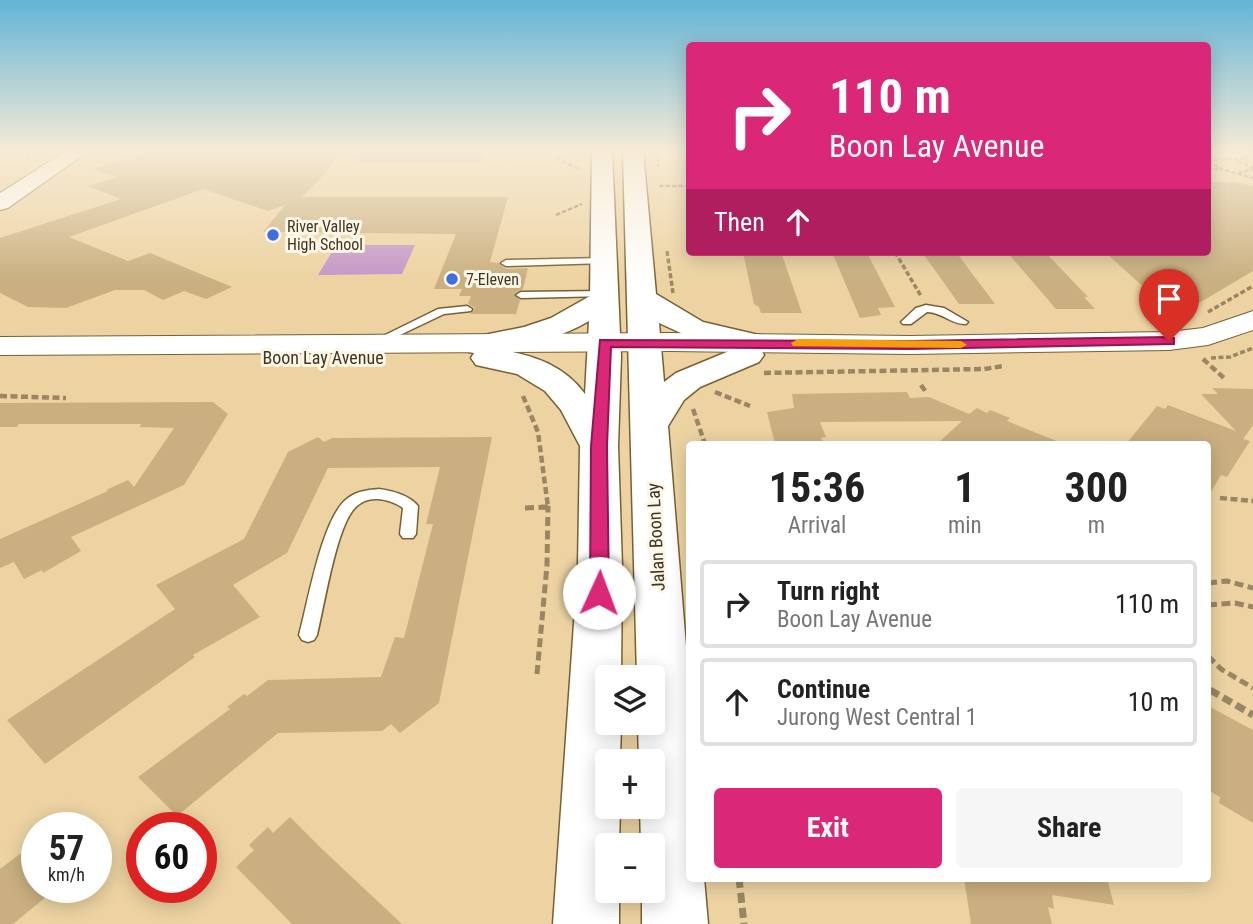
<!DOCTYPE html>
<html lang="en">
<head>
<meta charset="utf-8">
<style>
	:root { --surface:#fff; --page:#f6f6f6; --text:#222; --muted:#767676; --line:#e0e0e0; --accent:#db2777 }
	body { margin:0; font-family:"Roboto Condensed",sans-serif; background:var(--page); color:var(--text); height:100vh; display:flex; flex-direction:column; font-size:26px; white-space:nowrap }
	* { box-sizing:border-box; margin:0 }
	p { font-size:23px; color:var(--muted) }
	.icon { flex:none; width:38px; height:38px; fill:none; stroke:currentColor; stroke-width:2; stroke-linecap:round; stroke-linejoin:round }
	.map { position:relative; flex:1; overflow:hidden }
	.panel { position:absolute; left:686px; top:441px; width:525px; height:441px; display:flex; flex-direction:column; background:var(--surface); border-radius:7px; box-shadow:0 4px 18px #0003 }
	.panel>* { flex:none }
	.hud { position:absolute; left:686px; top:42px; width:525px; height:214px; border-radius:7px; box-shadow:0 4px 18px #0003; background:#db2777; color:#fff; overflow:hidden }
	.controls { position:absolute; left:595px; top:665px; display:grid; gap:14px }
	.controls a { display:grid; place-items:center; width:70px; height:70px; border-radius:7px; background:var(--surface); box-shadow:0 4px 18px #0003; font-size:35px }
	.speed { position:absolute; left:21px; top:812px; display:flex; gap:14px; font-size:35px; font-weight:700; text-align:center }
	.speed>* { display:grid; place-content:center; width:91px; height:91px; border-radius:50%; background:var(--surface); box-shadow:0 4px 18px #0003; line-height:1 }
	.speed small { font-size:18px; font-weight:400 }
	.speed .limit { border:10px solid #d22; background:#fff; color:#111 }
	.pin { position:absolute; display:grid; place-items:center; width:60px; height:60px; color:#fff; margin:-72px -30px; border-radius:50% 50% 50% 0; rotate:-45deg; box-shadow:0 0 7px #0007 }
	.pin .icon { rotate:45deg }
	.me { position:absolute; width:77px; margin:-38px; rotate:2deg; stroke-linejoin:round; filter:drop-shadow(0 0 5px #0008) }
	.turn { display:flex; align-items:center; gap:24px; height:147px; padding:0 28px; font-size:32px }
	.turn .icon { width:91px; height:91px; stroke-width:2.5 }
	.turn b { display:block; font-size:49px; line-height:60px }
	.then { display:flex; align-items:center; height:66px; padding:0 28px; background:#0003; gap:14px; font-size:26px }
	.eta { display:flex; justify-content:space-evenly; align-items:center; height:119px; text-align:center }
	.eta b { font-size:42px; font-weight:700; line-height:49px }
	.cta { display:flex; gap:14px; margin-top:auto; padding:14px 28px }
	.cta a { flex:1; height:80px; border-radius:7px; background:var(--accent); color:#fff; font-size:28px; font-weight:700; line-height:80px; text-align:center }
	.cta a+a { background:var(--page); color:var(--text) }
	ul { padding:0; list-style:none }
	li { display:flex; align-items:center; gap:21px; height:88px; margin:0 14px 10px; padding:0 14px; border:4px solid var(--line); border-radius:7px }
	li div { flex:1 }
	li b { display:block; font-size:26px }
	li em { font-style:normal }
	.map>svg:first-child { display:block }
	.green { fill:#c396c8 }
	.building { fill:#cab080 }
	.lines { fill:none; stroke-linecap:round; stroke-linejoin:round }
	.service-casing { stroke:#786032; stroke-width:3 }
	.tertiary-casing { stroke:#786032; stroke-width:2 }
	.primary-casing { stroke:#786032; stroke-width:3 }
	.path-far4 { stroke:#998664; stroke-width:2.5; stroke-dasharray:4.5 2; stroke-linecap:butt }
	.path-far3 { stroke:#998664; stroke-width:3.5; stroke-dasharray:5 2.5; stroke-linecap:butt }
	.path-far2 { stroke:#998664; stroke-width:4.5; stroke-dasharray:7 3.5; stroke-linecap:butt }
	.path-far1 { stroke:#998664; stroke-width:5; stroke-dasharray:9 4.5; stroke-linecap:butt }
	.path { stroke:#998664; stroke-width:7; stroke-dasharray:10 5; stroke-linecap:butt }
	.service { fill:#fff; fill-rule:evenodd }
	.tertiary { fill:#fff; fill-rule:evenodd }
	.primary { fill:#fff; fill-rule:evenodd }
	.route { fill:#db2777; stroke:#8e194d; stroke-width:2 }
	.slow { fill:#f59e0b }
	.poi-dot { fill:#3b70e0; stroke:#fef7e8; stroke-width:2.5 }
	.labels { text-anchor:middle; stroke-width:6; stroke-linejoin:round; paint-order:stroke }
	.far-poi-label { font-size:16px; fill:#403522; stroke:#fef7e8; text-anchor:start }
	.street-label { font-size:18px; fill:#403522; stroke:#fef7e8 }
</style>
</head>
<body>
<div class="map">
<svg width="1253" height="924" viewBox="0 0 1253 924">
	<rect width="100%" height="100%" fill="#edd3a2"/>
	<g class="green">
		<polygon points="365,151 485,151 480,162 357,162"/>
		<polygon points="336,245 415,245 402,274 318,275"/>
	</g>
	<g class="building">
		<polygon points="155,151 342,151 320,179 302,197 508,197 490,262 499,263 506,269 528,268 523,289 514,294 520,300 516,314 471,314 475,308 468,304 471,296 459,296 462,289 434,289 456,234 263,232 285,205 268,211 203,189 69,237 128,261 150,253 232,287 206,299 184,291 163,300 144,290 115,290 66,308 28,307 0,293 0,238 121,199 88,186 116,177 93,169"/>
		<polygon points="1208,182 1235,182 1253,186 1253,271 1189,309 1150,293 1105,252 1208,252"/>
		<polygon points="743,252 781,252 802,313 761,313 759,307 754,304"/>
		<polygon points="832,252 867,253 895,307 878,308 881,315 860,318"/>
		<polygon points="922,252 956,252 995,304 959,304"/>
		<polygon points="1007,252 1045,252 1088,297 1084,297 1095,309 1056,309"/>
		<polygon points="1212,388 1253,389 1253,425 1243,439 1250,441 1227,477 1221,475 1208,497 1208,444 1126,444 1157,406 1165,409 1168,405 1236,431 1201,394 1218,394"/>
		<polygon points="907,392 910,398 929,397 969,414 977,408 987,413 990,410 1010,418 1007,421 1064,444 937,444 962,421 820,422 826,437 821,438 824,444 775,444 767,412 794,408 792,394"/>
		<polygon points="213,402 228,414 184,485 71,537 81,551 43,573 42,570 24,579 14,562 0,568 0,539 108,491 106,490 128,480 134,487 174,428 139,427 142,424 19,424 17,427 0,427 0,403"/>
		<polygon points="318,437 324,442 332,438 492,437 439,703 400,733 391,724 382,731 278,733 177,816 138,777 230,709 227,707 244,694 247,696 268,680 381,677 395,637 404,638 433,524 426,524 440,467 328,468 287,553 233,585 260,617 193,655 195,657 45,764 7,720 175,609 156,585 244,539 288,452"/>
		<polygon points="1208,706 1253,730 1253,823 1219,803 1220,797 1208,790"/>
		<polygon points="290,817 322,849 402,924 292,924 236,867 254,850 249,845 268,827 273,833"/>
		<polygon points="37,841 37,887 58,887 13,924 0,924 0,869"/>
		<polygon points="964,878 1002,882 1001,878 1107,878 1114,905 1052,895 1054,909 1048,907 1052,924 971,924"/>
	</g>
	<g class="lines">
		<g class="service-casing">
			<g id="service">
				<polygon points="604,258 607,259 607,263 506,266 501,263 506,260"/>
				<polygon points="604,291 609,294 608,296 521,298 516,295 521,292"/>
				<path d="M926 305 944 308 968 322 966 324C952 325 942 312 927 312L911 324H903L901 322 916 308Z"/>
				<polygon points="467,306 472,309 471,311 444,314 381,344 373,344 371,342 438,309"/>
				<path d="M379 489C393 491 409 495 418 506L416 534 413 538H403L400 534 403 508C388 498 367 494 354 509 336 529 324 607 317 635L314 640 308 642 302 640 299 635C308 603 322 516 348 498 357 491 368 490 379 489Z"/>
			</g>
		</g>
		<g class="tertiary-casing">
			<g id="tertiary">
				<polygon points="66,151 89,151 8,208 0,210 0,193"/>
				<polygon points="1253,311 1253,330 1208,345 1169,350 910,354 671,351 0,355 0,337 671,333 910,336 1169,332 1203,328"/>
			</g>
		</g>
		<g class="primary-casing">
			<g id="primary">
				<path d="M592 151H612L621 357 618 446 622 566 621 677H607V723H621L620 761H607V807H620L619 845H607V891H619V924H553L578 566 580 446 561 410 545 391 517 374 476 365 471 358 474 353 469 352 464 345 469 338 524 327 551 318 590 296ZM589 321 585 394C565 366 534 355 501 350 532 344 562 337 589 321Z"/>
				<path d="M623 151H643L656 294 703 322 763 336 768 343 761 350 764 355 759 362 700 387 684 400 668 426 690 695V878H704L708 924H642V891H653V845H641L640 807H653V761H639L638 723H653V677H637ZM659 323 694 339 734 349 676 373 664 382Z"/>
			</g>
		</g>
		<g class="path-far4">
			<polyline points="560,151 558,159 581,170"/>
			<polyline points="658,151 658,167"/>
			<polyline points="20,154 32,158"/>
			<polyline points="1208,160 1243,159 1253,154"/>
			<polyline points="1208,161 1221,169 1253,178"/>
			<polyline points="1238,161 1253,168"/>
			<polyline points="1208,169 1220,169"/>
			<polyline points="1238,173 1253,169"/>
			<polyline points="659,186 690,186"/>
			<polyline points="556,215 582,204"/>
		</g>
		<g class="path-far3">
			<polyline points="667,251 673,293"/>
			<polyline points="895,252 921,296"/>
			<polyline points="1208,312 1253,286"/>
			<polyline points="1211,358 1230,357 1253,348"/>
		</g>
		<g class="path-far2">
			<polyline points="1203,359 1224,378"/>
			<polyline points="764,373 984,369 1004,366"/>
			<polyline points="921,385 926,392"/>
			<polyline points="715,392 750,406"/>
			<polyline points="0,396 66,398"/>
			<polyline points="523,396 538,432 548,507"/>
			<polyline points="693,409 705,444"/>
			<polyline points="1220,498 1253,501"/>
			<polyline points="541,507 548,507"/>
		</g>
		<g class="path-far1">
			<polyline points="525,508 548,507"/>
			<polyline points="1208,583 1227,581 1253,588"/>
			<polyline points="1208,605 1235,603 1253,607"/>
			<polyline points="1208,656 1221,669 1253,688"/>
			<polyline points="537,674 547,565 548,506"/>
			<polyline points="1208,689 1212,692"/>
		</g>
		<g class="path">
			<polyline points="1210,690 1253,715"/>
			<polyline points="739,878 744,924"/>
		</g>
		<use href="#service" class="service"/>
		<use href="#tertiary" class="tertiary"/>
		<use href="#primary" class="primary"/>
	</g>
	<linearGradient id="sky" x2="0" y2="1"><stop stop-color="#63b4d7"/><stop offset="0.54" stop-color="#f7ebd5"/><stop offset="1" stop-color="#f7ebd5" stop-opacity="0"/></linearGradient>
	<rect width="1253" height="280" fill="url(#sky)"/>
	<polygon class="route" points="1169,337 1174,338 1174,344 910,349 611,347 607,446 609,593 606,598 599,600 592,598 590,593 591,446 600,340 910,341"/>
	<polygon class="slow" points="798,339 961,341 967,345 961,348 793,346 791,343"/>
	<g class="poi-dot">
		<circle cx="273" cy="235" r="7"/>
		<circle cx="452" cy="279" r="7"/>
	</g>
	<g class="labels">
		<g class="far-poi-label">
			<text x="287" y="232">River Valley<tspan x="287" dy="18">High School</tspan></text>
			<text x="466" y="285">7-Eleven</text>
		</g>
		<g class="street-label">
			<text x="323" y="364">Boon Lay Avenue</text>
			<text transform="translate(656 537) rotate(-93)" y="6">Jalan Boon Lay</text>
		</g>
	</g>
</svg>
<div class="controls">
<a><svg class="icon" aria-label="layers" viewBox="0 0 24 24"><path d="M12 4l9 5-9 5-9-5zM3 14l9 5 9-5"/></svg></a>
<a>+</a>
<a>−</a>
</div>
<div class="speed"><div>57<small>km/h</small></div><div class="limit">60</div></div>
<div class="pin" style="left:1169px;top:341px;background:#d93025"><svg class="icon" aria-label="arrive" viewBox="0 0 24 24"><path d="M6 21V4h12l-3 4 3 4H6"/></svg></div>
<svg class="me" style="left:599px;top:593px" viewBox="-20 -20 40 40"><circle r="19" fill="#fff"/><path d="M0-13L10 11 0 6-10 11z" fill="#db2777"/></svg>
<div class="hud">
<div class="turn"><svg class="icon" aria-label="right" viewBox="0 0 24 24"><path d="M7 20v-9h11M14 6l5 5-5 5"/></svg><div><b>110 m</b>Boon Lay Avenue</div></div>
<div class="then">Then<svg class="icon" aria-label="ahead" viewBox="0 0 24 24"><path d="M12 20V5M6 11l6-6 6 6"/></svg></div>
</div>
<section class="panel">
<div class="eta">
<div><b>15:36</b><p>Arrival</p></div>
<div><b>1</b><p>min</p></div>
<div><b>300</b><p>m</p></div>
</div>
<ul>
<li><svg class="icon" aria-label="right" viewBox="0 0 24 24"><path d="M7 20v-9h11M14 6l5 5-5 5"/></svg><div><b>Turn right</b><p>Boon Lay Avenue</p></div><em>110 m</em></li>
<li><svg class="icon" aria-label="ahead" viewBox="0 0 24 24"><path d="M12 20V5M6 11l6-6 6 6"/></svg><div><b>Continue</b><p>Jurong West Central 1</p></div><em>10 m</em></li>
</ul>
<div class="cta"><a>Exit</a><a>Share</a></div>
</section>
</div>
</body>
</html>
